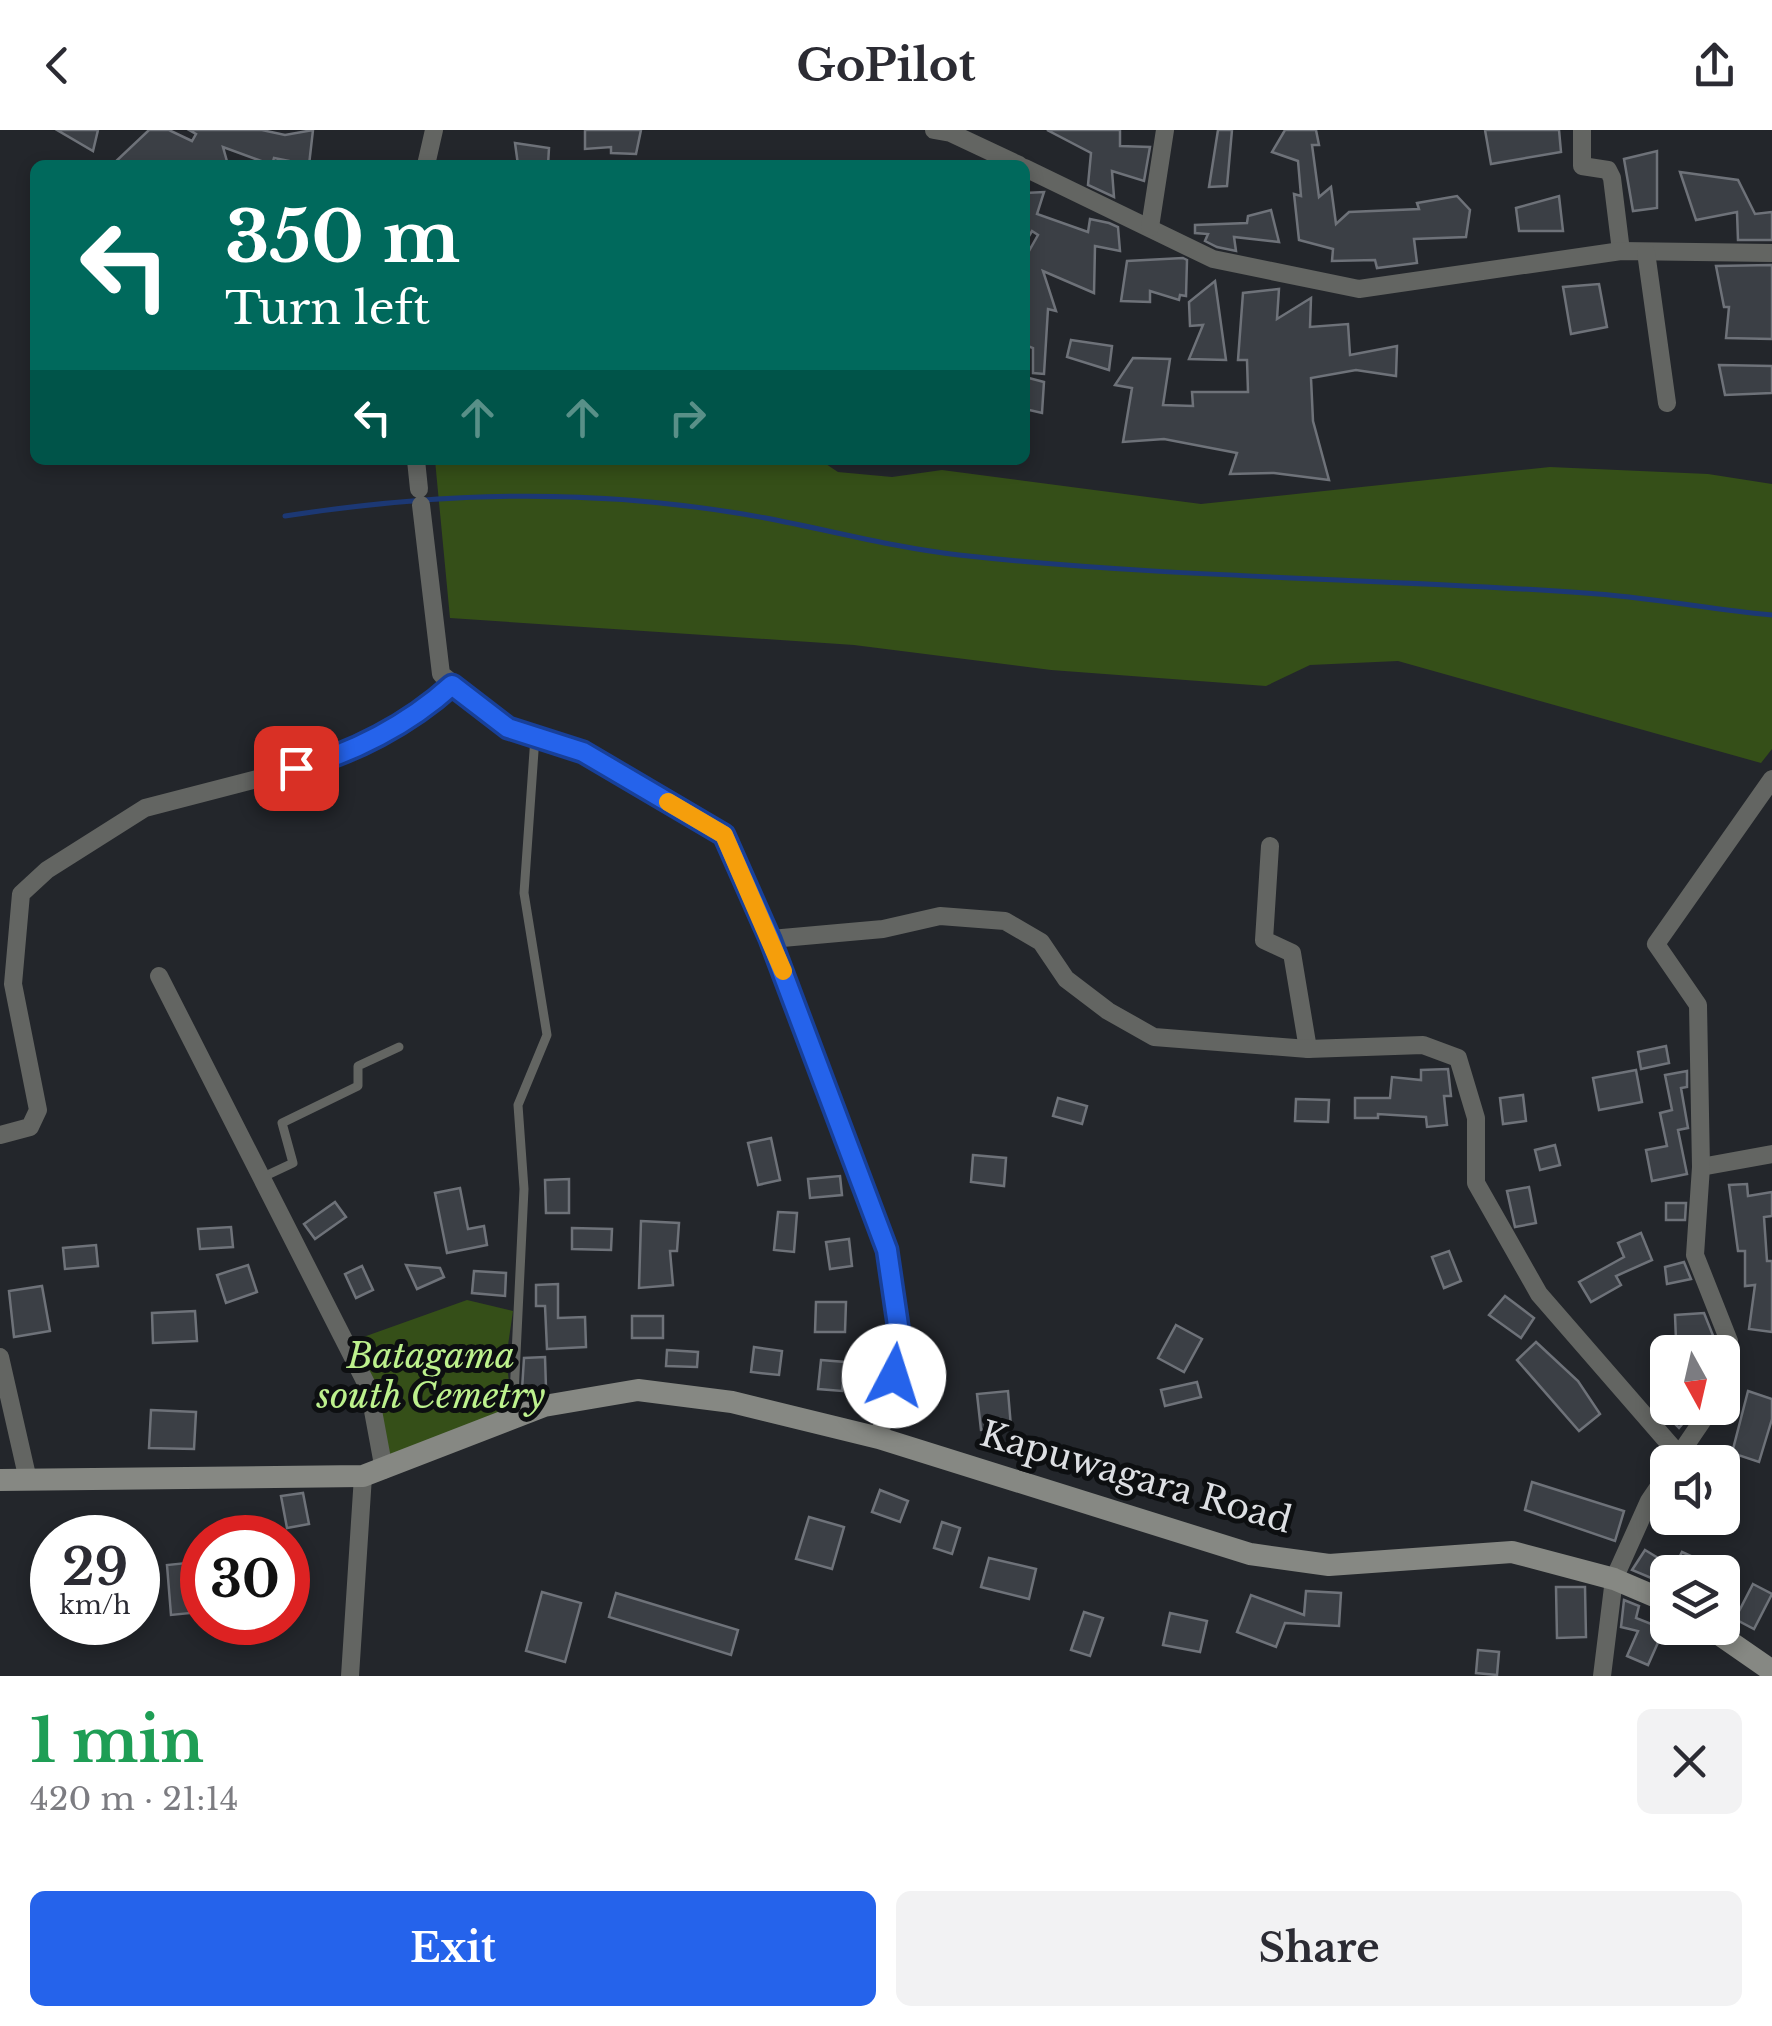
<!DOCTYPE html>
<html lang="en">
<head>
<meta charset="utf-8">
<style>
	:root { --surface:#fff; --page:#f2f2f3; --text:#2b2b33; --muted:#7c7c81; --accent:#2563eb }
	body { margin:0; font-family:"Libre Baskerville",serif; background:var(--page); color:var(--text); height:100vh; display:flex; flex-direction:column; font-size:38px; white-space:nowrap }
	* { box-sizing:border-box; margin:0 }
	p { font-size:32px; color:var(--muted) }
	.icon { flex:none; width:55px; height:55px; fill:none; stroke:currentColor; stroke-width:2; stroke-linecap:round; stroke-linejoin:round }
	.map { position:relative; height:1546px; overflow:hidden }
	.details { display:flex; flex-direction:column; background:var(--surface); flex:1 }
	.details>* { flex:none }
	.guide { position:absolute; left:30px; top:30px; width:1000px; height:305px; border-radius:15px; box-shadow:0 5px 15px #0003; background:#00695c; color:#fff; overflow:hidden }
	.needle { width:65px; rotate:172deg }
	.tools { position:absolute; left:1650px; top:1205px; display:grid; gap:20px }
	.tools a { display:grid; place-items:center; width:90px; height:90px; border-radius:15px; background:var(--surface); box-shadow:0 5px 15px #0003; font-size:50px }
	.speed { position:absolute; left:30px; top:1385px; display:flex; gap:20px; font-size:50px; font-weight:700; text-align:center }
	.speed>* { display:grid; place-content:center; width:130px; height:130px; border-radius:50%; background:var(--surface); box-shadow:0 5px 15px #0003; line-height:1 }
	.speed small { font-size:25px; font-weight:400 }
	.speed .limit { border:15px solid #d22; background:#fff; color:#111 }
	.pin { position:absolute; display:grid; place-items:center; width:85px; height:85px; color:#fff; margin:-42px; border-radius:20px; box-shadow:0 5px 15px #0006 }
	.me { position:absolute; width:110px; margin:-55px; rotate:5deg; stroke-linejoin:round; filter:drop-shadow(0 0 8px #0008) }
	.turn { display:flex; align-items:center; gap:35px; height:210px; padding:0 30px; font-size:45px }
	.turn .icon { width:130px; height:130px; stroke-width:2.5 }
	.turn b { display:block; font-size:70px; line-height:85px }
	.lanes { display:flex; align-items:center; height:95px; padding:0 30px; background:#0003; justify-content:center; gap:50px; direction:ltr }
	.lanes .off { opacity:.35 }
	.round { display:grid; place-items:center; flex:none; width:105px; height:105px; border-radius:15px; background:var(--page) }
	.summary { display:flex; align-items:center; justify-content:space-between; height:170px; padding:0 30px }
	h1 { font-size:60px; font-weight:700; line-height:75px; color:#1e9e55 }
	.cta { display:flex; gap:20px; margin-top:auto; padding:20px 30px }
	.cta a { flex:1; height:115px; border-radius:15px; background:var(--accent); color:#fff; font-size:40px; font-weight:700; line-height:115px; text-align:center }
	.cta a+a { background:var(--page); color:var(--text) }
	header { display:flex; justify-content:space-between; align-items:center; height:130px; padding:0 30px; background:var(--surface); font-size:45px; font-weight:700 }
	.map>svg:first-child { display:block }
	.green { fill:#354f18 }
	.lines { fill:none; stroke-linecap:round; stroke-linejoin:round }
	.stream { stroke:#1c3874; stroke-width:5 }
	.building { fill:#3b3f45; stroke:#6e7279; stroke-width:2.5 }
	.lane { stroke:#636562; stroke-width:9 }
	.street { stroke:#636562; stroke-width:18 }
	.secondary { stroke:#868883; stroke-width:22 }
	.route-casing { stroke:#184099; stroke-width:25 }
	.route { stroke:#2563eb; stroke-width:18 }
	.slow { stroke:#f59e0b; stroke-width:18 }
	.labels { text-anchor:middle; stroke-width:10; stroke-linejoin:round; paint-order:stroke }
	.park-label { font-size:35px; font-style:italic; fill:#bdf18d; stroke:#0d0f11 }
	.street-label { font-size:35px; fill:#dddfe3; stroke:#0d0f11 }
</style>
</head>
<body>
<header><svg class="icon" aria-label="back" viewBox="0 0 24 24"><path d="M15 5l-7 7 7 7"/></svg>GoPilot<svg class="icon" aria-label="share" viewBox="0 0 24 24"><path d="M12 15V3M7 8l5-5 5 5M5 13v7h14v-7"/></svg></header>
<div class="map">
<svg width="1772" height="1546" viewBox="0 0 1772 1546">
	<rect width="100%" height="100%" fill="#23262b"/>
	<g class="green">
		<polygon points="435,330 820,330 838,342 892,347 942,340 1201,374 1550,337 1708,344 1772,354 1772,619 1761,633 1398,531 1310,535 1266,556 1051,540 854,515 450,488"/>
		<polygon points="467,1170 513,1181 506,1229 513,1281 384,1328 355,1210"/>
	</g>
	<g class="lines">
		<path class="stream" d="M285 386C441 362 587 358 743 384 815 396 887 417 959 425 1167 448 1376 448 1585 463 1647 467 1709 479 1772 485"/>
	</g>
	<g class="building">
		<polygon points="57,0 98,0 93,21"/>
		<polygon points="149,0 169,0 192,11 196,4 189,0 262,0 285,5 313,0 309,35 274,28 272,35 223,17 228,35 112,35"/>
		<polygon points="585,0 641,0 636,24 611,23 611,17 585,19"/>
		<polygon points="1047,0 1120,0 1120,16 1150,17 1144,51 1112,41 1114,67 1088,55 1091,23"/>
		<polygon points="1218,0 1232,0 1227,56 1209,57"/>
		<polygon points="1285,0 1316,0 1319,15 1312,15 1319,67 1331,57 1336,94 1349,82 1419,79 1417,73 1457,66 1470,80 1466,107 1414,109 1417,133 1377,138 1375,130 1332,131 1333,119 1299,110 1294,64 1301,66 1298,31 1272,22"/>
		<polygon points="1485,0 1559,0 1561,22 1491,34"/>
		<polygon points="515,13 549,18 548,35 518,35"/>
		<polygon points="1657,21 1657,78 1633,81 1624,29"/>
		<polygon points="1680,42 1738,50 1755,84 1772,82 1772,110 1738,110 1737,82 1696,90"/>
		<polygon points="1044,62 1037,84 1088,102 1090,89 1109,93 1118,97 1120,121 1095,116 1094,163 1043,141 1056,181 1048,179 1044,244 1033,243 1033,218 1025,215 1025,128 1038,105 1032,101 1025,113 1025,63"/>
		<polygon points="1559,66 1563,101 1519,101 1516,78"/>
		<polygon points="1271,80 1279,112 1234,107 1236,121 1217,117 1205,111 1208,104 1195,103 1195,95 1247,93 1248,86"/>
		<polygon points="1183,128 1187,130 1186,166 1180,165 1179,170 1150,161 1150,172 1121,171 1127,131"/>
		<polygon points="1772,135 1772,209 1726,208 1729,177 1724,177 1716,136"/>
		<polygon points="1215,151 1226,230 1189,229 1203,195 1190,196 1189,172"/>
		<polygon points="1599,154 1607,197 1571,204 1563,157"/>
		<polygon points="1279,159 1277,189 1311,168 1310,197 1348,194 1350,225 1397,216 1396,246 1356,240 1311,248 1313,291 1329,350 1274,343 1230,344 1237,323 1164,309 1123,312 1132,258 1115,255 1133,228 1170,229 1163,275 1193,276 1192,262 1248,262 1247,230 1238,230 1243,163"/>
		<polygon points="1071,210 1112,216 1109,240 1067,227"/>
		<polygon points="1719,235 1772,236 1772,263 1725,265"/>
		<polygon points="1025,247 1044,252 1042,283 1025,279"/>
		<polygon points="1666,916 1669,933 1641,939 1638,922"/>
		<polygon points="1448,939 1451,966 1444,966 1447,995 1427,997 1426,987 1378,984 1378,988 1355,988 1355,968 1390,968 1392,947 1421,950 1421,940"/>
		<polygon points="1636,940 1642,972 1599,980 1593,948"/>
		<polygon points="1687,941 1687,957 1681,958 1688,998 1678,1000 1687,1044 1652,1051 1646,1020 1667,1016 1660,983 1672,980 1665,945"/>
		<polygon points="1523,965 1526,991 1503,994 1500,968"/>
		<polygon points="1058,968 1087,976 1082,994 1053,986"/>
		<polygon points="1296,969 1329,970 1328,992 1295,991"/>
		<polygon points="771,1008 780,1050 758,1055 748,1013"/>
		<polygon points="1555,1015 1560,1035 1540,1040 1535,1020"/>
		<polygon points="973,1025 1006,1028 1004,1056 971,1052"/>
		<polygon points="840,1046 842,1065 810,1068 808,1049"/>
		<polygon points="569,1049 569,1083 546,1083 545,1050"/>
		<polygon points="1747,1054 1748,1066 1772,1062 1772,1086 1764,1087 1767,1131 1772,1131 1772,1202 1749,1199 1755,1155 1745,1156 1745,1121 1738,1121 1729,1055"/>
		<polygon points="1529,1057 1536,1093 1515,1097 1507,1061"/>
		<polygon points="460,1058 468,1099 484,1096 487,1115 447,1123 435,1063"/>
		<polygon points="335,1072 346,1087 315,1109 304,1094"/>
		<polygon points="1666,1073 1686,1073 1685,1090 1666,1090"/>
		<polygon points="778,1082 797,1083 794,1122 774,1120"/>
		<polygon points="641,1091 679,1093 677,1121 670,1121 673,1155 639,1158"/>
		<polygon points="231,1097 233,1117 200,1119 198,1099"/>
		<polygon points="572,1098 612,1099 611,1120 572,1119"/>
		<polygon points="1641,1103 1652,1130 1616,1146 1621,1155 1591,1172 1579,1152 1624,1127 1618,1113"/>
		<polygon points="849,1109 852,1136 830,1139 826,1112"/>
		<polygon points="96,1115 98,1136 65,1139 63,1118"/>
		<polygon points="1449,1121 1461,1151 1444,1158 1432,1127"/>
		<polygon points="1684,1132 1691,1149 1667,1154 1665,1137"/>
		<polygon points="248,1135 257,1162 226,1173 217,1145"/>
		<polygon points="406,1135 440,1138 444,1147 417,1159"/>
		<polygon points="362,1136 373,1160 356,1168 345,1144"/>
		<polygon points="474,1141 506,1143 505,1166 472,1163"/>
		<polygon points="558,1154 558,1188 585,1187 586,1217 547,1219 545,1176 536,1176 536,1155"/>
		<polygon points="42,1156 50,1201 14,1207 9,1161"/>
		<polygon points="1505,1166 1534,1188 1521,1208 1489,1185"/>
		<polygon points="816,1172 846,1172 845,1202 815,1202"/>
		<polygon points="195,1181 197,1211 153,1213 152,1183"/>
		<polygon points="1704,1183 1714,1208 1676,1210 1675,1185"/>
		<rect x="632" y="1186" width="31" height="22"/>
		<polygon points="1176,1195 1202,1209 1184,1242 1158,1228"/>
		<polygon points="1536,1212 1578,1251 1600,1284 1579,1301 1517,1230"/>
		<polygon points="754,1217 782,1221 779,1245 751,1242"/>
		<polygon points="667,1220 698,1222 697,1237 666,1236"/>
		<polygon points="545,1227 546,1258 522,1260 524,1228"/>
		<polygon points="821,1230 845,1232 842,1261 818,1259"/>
		<polygon points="870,1245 880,1248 871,1286 860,1283"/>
		<polygon points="1197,1252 1201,1267 1165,1276 1161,1260"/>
		<polygon points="1008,1261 1011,1297 981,1300 977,1264"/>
		<polygon points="1748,1261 1772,1269 1772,1289 1759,1332 1732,1323"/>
		<polygon points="1659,1278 1696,1278 1679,1298"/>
		<polygon points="151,1280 196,1282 194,1319 149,1318"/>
		<polygon points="1532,1352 1624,1381 1615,1411 1525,1380"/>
		<polygon points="880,1360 908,1371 900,1392 872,1382"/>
		<polygon points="303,1363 309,1394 287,1398 281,1366"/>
		<polygon points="809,1387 844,1397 832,1439 796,1429"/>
		<polygon points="942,1392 960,1398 952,1424 934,1418"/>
		<polygon points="1645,1420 1668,1434 1668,1455 1632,1440"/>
		<polygon points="1682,1422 1702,1431 1696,1442 1672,1442"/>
		<polygon points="989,1428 1036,1439 1029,1469 981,1457"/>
		<polygon points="196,1432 201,1482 171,1485 167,1435"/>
		<polygon points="1753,1454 1772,1464 1754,1499 1735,1489"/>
		<polygon points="1556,1457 1585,1457 1586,1507 1557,1508"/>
		<polygon points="1306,1461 1341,1463 1339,1496 1285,1493 1276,1517 1237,1502 1251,1465 1304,1485"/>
		<polygon points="542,1462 581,1473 565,1532 526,1521"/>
		<polygon points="616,1463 738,1500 731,1525 609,1487"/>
		<polygon points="1624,1470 1639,1476 1636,1488 1664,1499 1648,1535 1627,1526 1638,1501 1621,1497"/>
		<polygon points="1084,1482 1103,1488 1090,1526 1071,1520"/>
		<polygon points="1170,1483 1207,1491 1200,1522 1163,1515"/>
		<polygon points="1478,1520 1499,1522 1497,1545 1476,1543"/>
	</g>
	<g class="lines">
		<g class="lane">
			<polyline points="261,1048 293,1033 282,993 358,956 358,936 399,917"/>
			<polyline points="513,1286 524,1059 518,975 547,905 524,763 535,607"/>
		</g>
		<g class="street">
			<polyline points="934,0 951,3 1019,35"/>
			<polyline points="1582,0 1582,36 1608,40 1612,48 1621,121"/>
			<polyline points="426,35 434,0"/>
			<polyline points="1025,38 1213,129 1359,159 1621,121 1772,123"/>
			<polyline points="1150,97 1165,0"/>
			<polyline points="1646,122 1667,273"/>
			<polyline points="416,330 419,359"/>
			<polyline points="421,375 441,544 508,599 583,622 725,705 771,809 887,1120 901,1216 879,1308"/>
			<polyline points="1270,716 1264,810 1292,823 1308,919"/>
			<polyline points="771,809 883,799 940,786 1005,791 1041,812 1066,849 1108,881 1154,907 1308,919 1423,915 1458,928 1476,988 1476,1053 1539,1164 1679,1325"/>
			<polyline points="159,846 369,1259 384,1340"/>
			<polyline points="0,1005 30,997 38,980 13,854 21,764 47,740 145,678 334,629 427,578 452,555"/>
			<polyline points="1701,1037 1772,1024"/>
			<polyline points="0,1227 28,1350"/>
			<polyline points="1722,1257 1729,1211 1695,1125 1701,1037 1698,875 1656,814 1772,649"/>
			<polyline points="1675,1331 1711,1278"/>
			<polyline points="350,1546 363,1346"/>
			<polyline points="1602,1546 1614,1449 1649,1371 1668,1343"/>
		</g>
		<g class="secondary">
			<polyline points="0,1350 363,1346 544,1276 638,1260 732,1272 879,1308 1250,1424 1329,1435 1512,1422 1614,1449 1668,1472"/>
			<polyline points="1710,1498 1772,1541"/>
		</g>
	</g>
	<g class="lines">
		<g class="route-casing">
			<path id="route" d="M296 638C352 624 409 594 452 555L508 598 583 622 724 705 770 809 887 1120 901 1216 894 1246"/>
		</g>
		<use href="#route" class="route"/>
		<polyline class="slow" points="668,672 724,705 783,841"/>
	</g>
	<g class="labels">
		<g class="park-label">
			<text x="431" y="1238">Batagama<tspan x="431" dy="40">south Cemetry</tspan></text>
		</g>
		<g class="street-label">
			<text transform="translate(1136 1347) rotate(16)" y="12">Kapuwagara Road</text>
		</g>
	</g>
</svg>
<div class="tools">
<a><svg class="needle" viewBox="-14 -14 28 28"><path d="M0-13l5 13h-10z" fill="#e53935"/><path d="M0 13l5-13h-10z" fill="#7c7c81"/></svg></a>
<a><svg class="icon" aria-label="sound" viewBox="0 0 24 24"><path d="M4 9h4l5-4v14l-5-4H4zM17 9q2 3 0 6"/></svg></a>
<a><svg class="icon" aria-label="layers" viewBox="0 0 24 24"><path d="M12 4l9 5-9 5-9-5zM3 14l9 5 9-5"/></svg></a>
</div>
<div class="speed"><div>29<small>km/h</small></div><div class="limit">30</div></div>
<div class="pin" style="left:296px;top:638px;background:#d93025"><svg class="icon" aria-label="arrive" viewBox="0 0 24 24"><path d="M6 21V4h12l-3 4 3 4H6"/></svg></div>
<svg class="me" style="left:894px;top:1246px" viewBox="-20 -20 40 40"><circle r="19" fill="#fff"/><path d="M0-13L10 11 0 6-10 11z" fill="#2563eb"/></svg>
<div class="guide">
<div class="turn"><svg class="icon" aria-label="left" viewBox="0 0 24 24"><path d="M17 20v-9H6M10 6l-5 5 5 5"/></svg><div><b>350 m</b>Turn left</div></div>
<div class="lanes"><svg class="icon" aria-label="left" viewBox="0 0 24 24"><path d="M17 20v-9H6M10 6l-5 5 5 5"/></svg><svg class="icon off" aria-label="ahead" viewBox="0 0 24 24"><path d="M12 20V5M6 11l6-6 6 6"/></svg><svg class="icon off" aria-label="ahead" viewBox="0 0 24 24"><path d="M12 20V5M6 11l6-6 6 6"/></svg><svg class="icon off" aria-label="right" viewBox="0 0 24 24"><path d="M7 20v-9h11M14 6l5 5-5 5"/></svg></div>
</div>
</div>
<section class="details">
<div class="summary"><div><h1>1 min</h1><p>420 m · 21:14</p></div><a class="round"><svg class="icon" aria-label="close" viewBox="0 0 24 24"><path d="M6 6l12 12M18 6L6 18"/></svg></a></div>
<div class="cta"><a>Exit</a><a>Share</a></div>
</section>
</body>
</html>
